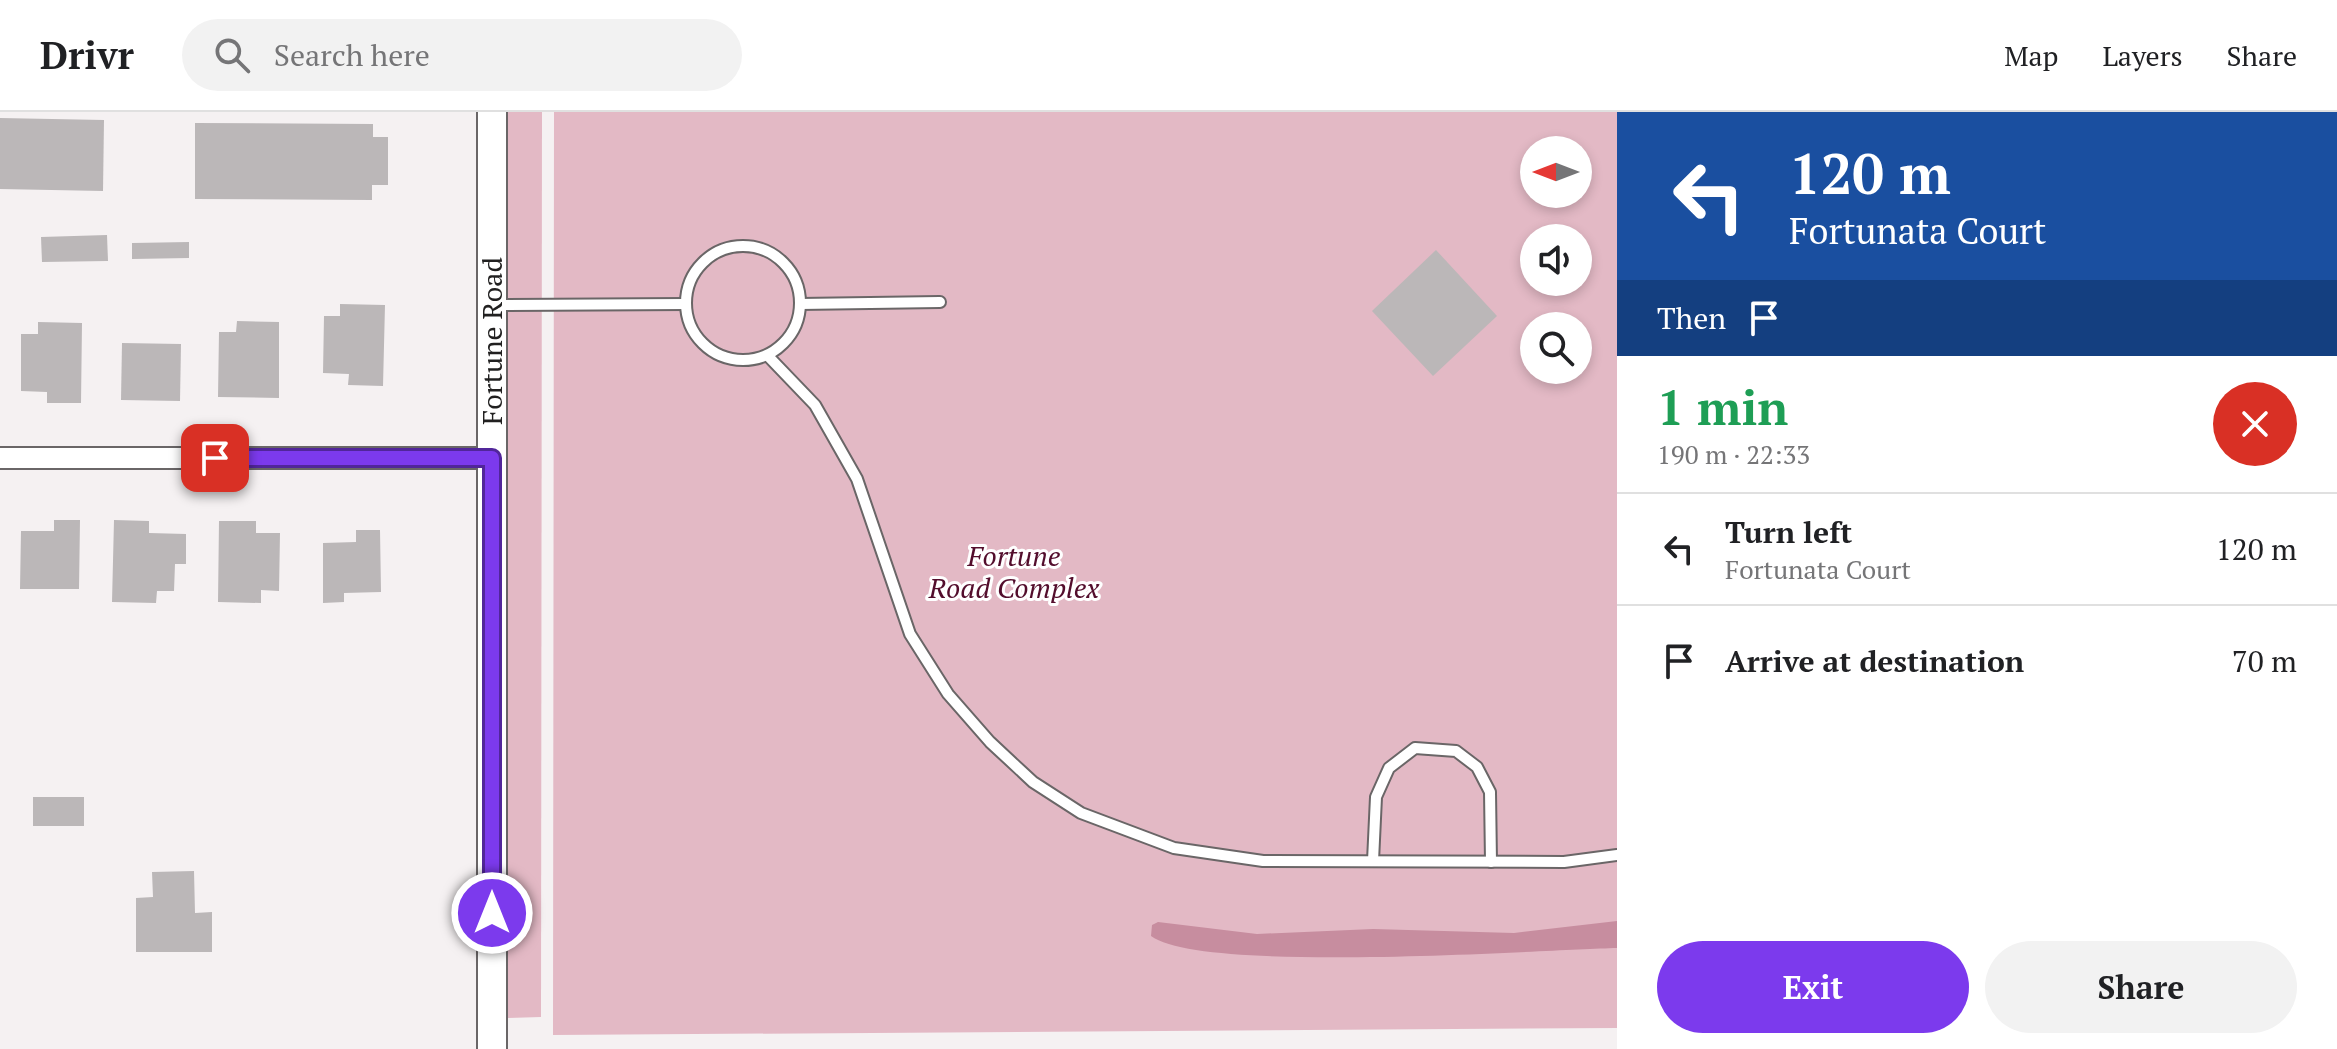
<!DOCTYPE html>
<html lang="en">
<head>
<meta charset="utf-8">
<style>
	:root { --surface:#fff; --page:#f2f2f2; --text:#202124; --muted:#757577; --line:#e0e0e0; --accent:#7c3aed }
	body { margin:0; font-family:"PT Serif",serif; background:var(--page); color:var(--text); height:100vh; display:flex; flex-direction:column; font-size:30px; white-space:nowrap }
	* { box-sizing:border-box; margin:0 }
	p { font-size:26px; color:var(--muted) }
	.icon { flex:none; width:44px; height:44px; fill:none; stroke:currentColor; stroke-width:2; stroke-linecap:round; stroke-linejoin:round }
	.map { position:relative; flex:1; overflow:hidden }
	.drawer { display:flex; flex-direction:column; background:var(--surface); width:720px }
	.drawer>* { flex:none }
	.hud { background:#1a4fa0; color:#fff; overflow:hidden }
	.needle { width:52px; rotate:270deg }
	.buttons { position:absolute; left:1520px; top:24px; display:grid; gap:16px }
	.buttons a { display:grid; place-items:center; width:72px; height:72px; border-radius:50%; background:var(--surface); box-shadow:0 4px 12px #0003; font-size:40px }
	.pin { position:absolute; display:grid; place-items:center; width:68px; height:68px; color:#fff; margin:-34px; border-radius:16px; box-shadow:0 4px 12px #0006 }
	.me { position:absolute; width:88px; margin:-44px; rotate:0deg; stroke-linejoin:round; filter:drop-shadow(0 0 6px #0008) }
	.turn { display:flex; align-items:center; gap:28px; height:168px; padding:0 40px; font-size:36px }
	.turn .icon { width:104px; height:104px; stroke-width:2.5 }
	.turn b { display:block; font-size:56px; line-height:68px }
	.then { display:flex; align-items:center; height:76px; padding:0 40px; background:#0003; gap:16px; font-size:30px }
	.round { display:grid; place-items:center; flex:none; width:84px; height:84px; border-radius:42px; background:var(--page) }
	.head { display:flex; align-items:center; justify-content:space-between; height:136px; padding:0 40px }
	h1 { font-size:48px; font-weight:700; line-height:60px; color:#1e9e55 }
	.action { display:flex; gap:16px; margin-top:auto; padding:16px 40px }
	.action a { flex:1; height:92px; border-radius:48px; background:var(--accent); color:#fff; font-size:32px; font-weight:700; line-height:92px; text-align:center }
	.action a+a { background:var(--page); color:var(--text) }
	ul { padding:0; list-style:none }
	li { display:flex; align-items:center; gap:24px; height:112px; padding:0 40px; border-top:2px solid var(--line) }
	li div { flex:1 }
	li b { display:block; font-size:30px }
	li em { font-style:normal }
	header { display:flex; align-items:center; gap:48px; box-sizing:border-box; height:112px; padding:0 40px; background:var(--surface); border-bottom:2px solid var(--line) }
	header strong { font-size:38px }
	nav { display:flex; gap:44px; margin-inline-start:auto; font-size:28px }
	.search { width:560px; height:72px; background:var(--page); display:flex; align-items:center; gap:20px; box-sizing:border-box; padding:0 28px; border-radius:44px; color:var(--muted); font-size:30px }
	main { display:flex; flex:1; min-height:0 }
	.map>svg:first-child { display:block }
	.green { fill:#e3b9c5; fill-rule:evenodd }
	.water { fill:#c78d9f }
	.building { fill:#bbb7b8 }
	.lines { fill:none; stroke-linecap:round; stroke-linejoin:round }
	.lane-casing { stroke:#6a6667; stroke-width:14 }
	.street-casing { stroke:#6a6667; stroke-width:24 }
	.secondary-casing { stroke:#6a6667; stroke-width:32 }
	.lane { stroke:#fff; stroke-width:10 }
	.street { stroke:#fff; stroke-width:20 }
	.secondary { stroke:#fff; stroke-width:28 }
	.route-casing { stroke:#51269a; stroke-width:20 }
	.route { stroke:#7c3aed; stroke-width:14 }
	.labels { text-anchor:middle; stroke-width:6; stroke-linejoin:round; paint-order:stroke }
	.street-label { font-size:28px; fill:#212020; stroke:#fff }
	.park-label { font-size:28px; font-style:italic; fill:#530d2c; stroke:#fff }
</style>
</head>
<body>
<header>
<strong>Drivr</strong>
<div class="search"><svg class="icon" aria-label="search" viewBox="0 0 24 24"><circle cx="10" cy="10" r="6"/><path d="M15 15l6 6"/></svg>Search here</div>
<nav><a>Map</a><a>Layers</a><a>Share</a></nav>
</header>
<main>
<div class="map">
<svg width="1617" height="937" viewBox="0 0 1617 937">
	<rect width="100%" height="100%" fill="#f5f1f2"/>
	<g class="green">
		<polygon points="508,0 542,0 541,905 507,906"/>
		<path d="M554 0H1617V916L553 923ZM1534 38H1578V82H1534ZM1534 126H1578V170H1534ZM1534 214H1578V258H1534Z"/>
	</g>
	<path class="water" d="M1617 809V836C1536 838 1202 862 1151 824L1152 813 1158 810 1257 822 1373 817 1514 821Z"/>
	<g class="building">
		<polygon points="0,6 104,8 103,79 0,77"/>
		<polygon points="195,11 373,12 373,25 388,25 388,73 372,73 372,88 195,87"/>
		<polygon points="107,123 108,149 42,150 41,125"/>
		<polygon points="189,130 189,146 132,147 132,131"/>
		<polygon points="1436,138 1497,204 1433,264 1372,199"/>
		<polygon points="340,192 385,193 383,274 348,273 349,262 323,261 324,204 340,204"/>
		<polygon points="237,209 279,210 279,286 218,285 219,220 236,220"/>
		<polygon points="38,210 82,211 81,291 47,291 47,280 21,279 21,222 38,222"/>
		<polygon points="122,231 181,232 180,289 121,288"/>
		<polygon points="54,408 80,408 79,477 20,477 21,419 54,419"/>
		<polygon points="114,408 149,409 149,421 186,422 186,452 175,452 174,479 157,479 156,491 112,490"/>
		<polygon points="219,409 256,409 256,421 280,421 279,479 261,478 261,491 218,490"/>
		<polygon points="356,418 380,418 381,480 344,481 344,490 323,491 323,431 356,430"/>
		<rect x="33" y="685" width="51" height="29"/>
		<polygon points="194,759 195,801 212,800 212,840 136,840 136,786 153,785 152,760"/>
	</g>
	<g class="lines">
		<g class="lane-casing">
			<g id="lane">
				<circle cx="743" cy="191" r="57"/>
				<polyline points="800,192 940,190"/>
				<polyline points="496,193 686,192"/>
				<polyline points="768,244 815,293 857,367 910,522 948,582 990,630 1033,670 1081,701 1174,736 1263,749 1564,750 1617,743"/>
				<polyline points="1373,749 1376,685 1389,656 1415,636 1456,639 1477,655 1490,680 1491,750"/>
			</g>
		</g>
		<g class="street-casing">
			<polyline id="street" points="0,346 492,346"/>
		</g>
		<g class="secondary-casing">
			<polyline id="secondary" points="492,937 492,0"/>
		</g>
		<use href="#lane" class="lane"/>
		<use href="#street" class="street"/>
		<use href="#secondary" class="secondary"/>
	</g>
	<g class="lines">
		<g class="route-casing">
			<polyline id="route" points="215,346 492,346 492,801"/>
		</g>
		<use href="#route" class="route"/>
	</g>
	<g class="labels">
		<g class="street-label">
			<text transform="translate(492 229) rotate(-90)" y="10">Fortune Road</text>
		</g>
		<g class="park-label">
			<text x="1014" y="454">Fortune<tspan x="1014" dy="32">Road Complex</tspan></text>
		</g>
	</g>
</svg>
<div class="buttons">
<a><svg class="needle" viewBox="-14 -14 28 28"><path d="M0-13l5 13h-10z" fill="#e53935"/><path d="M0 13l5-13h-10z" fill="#757577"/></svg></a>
<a><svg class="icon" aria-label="sound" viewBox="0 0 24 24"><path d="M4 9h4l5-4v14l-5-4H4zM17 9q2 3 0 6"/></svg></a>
<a><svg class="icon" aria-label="search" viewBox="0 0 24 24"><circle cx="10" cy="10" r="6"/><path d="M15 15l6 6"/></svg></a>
</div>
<div class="pin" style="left:215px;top:346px;background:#d93025"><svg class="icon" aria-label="arrive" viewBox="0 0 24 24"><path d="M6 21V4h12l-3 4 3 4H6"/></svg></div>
<svg class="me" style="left:492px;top:801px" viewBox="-20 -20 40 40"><circle r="17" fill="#7c3aed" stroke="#fff" stroke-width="3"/><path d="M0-11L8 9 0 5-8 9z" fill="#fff"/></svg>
</div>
<section class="drawer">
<div class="hud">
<div class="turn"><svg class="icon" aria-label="left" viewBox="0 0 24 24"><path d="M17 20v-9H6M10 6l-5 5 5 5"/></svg><div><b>120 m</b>Fortunata Court</div></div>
<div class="then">Then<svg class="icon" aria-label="arrive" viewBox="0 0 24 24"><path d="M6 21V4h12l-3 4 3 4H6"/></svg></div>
</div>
<div class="head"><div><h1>1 min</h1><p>190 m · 22:33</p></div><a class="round" style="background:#d93025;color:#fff"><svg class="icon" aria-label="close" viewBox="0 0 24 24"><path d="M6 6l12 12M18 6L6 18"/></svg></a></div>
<ul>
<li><svg class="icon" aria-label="left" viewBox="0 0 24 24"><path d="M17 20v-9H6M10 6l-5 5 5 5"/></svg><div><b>Turn left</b><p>Fortunata Court</p></div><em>120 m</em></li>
<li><svg class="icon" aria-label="arrive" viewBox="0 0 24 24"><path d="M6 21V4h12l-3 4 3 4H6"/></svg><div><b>Arrive at destination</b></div><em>70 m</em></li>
</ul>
<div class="action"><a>Exit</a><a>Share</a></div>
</section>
</main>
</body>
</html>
